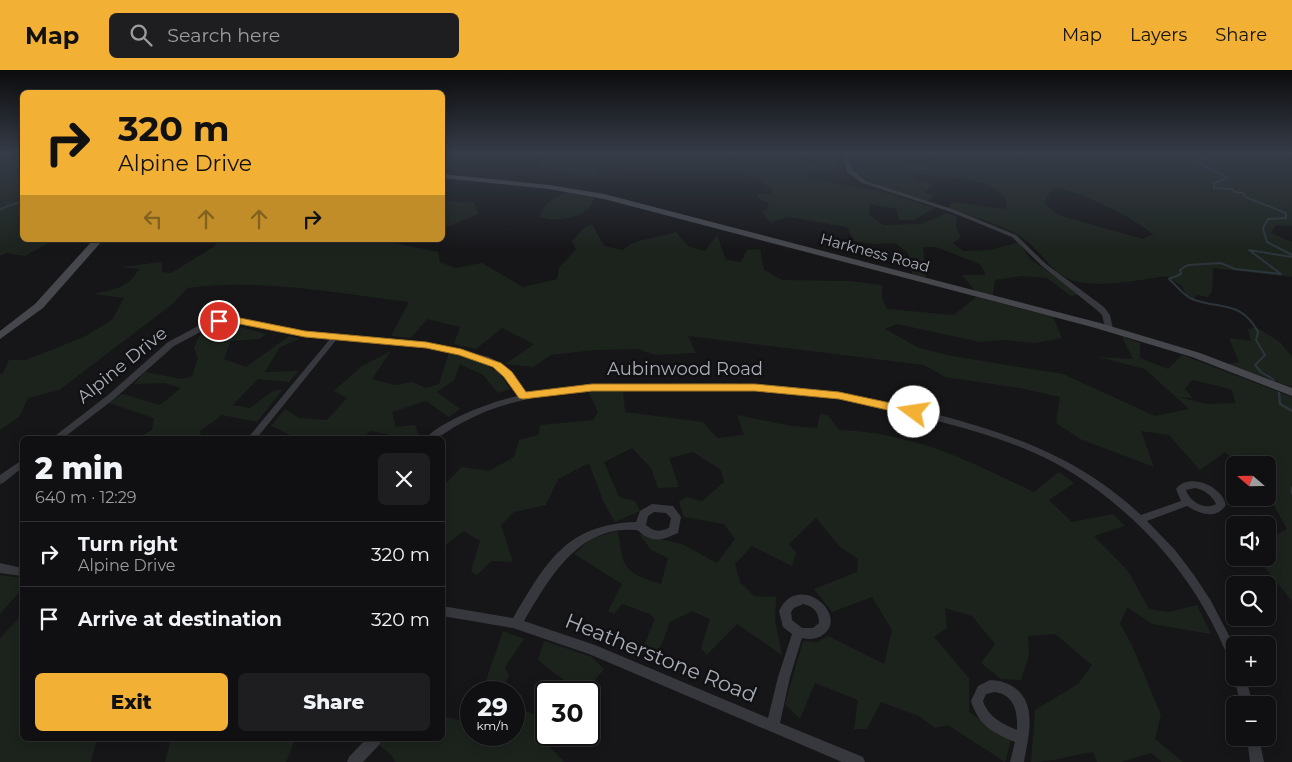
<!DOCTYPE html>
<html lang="en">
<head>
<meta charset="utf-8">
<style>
	:root { --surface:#101012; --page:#1e1e20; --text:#f1f3f6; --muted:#9c9d9f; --line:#303032; --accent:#f2b134 }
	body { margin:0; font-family:Montserrat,sans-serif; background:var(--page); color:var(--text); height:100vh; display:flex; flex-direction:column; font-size:19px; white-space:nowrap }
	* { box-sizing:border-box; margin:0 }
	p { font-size:16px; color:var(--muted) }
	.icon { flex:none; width:28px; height:28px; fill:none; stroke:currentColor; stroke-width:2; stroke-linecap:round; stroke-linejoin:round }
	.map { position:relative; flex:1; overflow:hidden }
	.drawer { position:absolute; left:20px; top:366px; width:425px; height:305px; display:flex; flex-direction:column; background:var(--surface); border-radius:8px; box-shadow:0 2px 12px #0003,0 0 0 1px var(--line) }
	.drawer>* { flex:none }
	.hud { position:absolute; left:20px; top:20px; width:425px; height:152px; border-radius:8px; box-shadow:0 2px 12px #0003,0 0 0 1px var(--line); background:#f2b134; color:#111; overflow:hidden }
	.needle { width:32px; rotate:290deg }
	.fabs { position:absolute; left:1226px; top:386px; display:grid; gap:10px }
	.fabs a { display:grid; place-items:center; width:50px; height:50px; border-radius:8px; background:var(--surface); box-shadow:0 2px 12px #0003,0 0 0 1px var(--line); font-size:25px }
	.speed { position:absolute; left:460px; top:611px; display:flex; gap:10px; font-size:25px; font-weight:700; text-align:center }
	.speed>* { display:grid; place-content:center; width:65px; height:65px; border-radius:50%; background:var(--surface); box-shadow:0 2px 12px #0003,0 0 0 1px var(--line); line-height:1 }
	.speed small { font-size:12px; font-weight:400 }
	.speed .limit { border:2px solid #111; border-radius:8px; background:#fff; color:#111 }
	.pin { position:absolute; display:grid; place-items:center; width:42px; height:42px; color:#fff; margin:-21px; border:2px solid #fff; border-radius:50%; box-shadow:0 1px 5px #0007 }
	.me { position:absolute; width:55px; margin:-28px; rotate:284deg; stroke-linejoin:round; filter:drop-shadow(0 0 4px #0008) }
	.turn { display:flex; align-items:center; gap:18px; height:105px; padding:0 15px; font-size:22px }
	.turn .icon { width:65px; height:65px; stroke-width:2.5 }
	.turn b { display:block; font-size:35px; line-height:42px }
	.lanes { display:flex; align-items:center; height:48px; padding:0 15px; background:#0003; justify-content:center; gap:25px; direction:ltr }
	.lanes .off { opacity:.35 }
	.round { display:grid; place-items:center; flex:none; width:52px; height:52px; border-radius:8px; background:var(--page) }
	.headline { display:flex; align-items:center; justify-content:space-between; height:85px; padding:0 15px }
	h1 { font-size:30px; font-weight:800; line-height:38px }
	.action { display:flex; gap:10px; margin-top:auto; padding:10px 15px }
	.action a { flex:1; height:58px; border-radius:8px; background:var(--accent); color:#111; font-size:20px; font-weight:800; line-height:58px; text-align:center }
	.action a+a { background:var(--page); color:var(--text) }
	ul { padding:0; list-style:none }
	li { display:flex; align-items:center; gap:15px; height:65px; padding:0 15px; border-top:1px solid var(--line) }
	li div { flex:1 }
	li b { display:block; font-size:19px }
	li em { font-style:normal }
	header { display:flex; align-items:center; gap:30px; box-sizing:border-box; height:70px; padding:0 25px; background:var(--accent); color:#111 }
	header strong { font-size:24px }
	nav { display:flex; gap:28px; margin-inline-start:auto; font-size:18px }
	.search { width:350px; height:45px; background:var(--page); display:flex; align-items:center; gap:12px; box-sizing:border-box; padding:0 18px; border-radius:8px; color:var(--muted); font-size:19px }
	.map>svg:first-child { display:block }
	.green { fill:#1c231d; fill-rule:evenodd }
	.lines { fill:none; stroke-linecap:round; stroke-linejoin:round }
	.stream-far1 { stroke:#2c353c; stroke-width:2 }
	.stream { stroke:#2c353c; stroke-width:2.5 }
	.street { fill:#37383d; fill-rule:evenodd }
	.secondary { fill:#45474d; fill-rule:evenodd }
	.route { fill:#f2b134; stroke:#9d7322 }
	.labels { text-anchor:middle; stroke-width:5; stroke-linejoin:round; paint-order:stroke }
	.far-street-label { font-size:15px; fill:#a8adb8; stroke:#111113 }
	.street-label { font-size:18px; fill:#a8adb8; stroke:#111113 }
	.near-street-label { font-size:21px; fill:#a8adb8; stroke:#111113 }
</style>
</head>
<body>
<header>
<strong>Map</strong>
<div class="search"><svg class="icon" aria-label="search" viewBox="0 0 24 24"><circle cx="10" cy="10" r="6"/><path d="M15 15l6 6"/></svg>Search here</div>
<nav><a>Map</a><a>Layers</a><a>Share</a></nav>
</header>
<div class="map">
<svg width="1292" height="692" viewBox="0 0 1292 692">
	<rect width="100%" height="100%" fill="#161618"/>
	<g class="green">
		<polygon points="0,84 22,84 22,170 54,170 25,186 6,183 0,186"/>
		<path d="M542 84H722L738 91 760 89 763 84H800L813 94C821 91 832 84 840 84L845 93 836 96 829 103 808 101 806 108 881 121 935 138 914 150H899L896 139 869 134V144L883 155 921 154 947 143 957 146 956 157 961 168 953 173 963 181 991 180 1019 172 1030 189 1081 224 1071 226 1047 208 1022 206 995 210 993 225 976 222 962 205H986L980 194 936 177H923L926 208 912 204 908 183 895 173 876 174 854 171 847 157 788 147 770 153 762 141 767 139 769 133 759 129 757 124H773L772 119 756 108 741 103 677 102 604 98 595 101 599 108 594 110 534 94Z"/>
		<path d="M848 84H860L944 98 924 84H1292V156L1276 155 1271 163 1292 172V207L1213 198 1212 221 1208 227 1196 225 1193 230 1186 225 1182 216 1166 206C1140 210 1105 217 1079 212 1057 209 1044 186 1029 173 1010 156 972 147 949 138L952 132 1007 139C1007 110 963 109 943 107 932 106 923 103 912 104L916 110 933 113V117L924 122 935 126 927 131C910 126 860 115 852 98 850 93 851 89 848 84ZM1055 117C1089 126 1125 143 1153 164L1143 169 1058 145 1045 134 1048 125Z"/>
		<path d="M568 122 594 128C593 131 591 137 588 139 578 149 552 152 540 147 545 132 553 127 568 122Z"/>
		<polygon points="442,131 474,132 478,144 447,157 443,156"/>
		<path d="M592 154 604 176 623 180C635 168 659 168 676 162L688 176 705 181 717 165 726 190 741 192 747 180 760 179 764 200 782 210 849 211 882 215V228L887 239 954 245 976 227 1053 247 1062 268 1035 273 1003 270 980 272 897 254 885 259 919 278 952 286 1063 304 1155 346 1189 339 1145 299 1098 287 1133 289 1122 267 1140 273V288L1168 299 1182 285 1292 327V531L1257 488H1268V470L1287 459 1268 425V395H1239L1225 382 1200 400 1169 365 1141 361 1154 397 1080 369 1056 353 1060 327 1020 318 945 307 924 295 688 266 696 283 656 285 638 279 594 280 551 285 533 297 505 294 534 274 502 258 476 279 454 274 460 257 427 249 411 268 391 266 409 232C336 223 261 208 187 218L174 233 59 320 28 328 20 346 0 360V305L3 303 9 290H26L84 267 112 250 124 228 93 224C113 220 129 218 139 199L121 197 162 192V202L171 203 215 176 217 170H381L438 182 440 192 455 198 482 193 523 217 557 209 559 198 576 179 572 171 584 158ZM1192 310 1231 319 1236 333 1207 334 1178 327 1193 328 1185 319Z"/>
		<polygon points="232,255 267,264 259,269 231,271 224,289 246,297 289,266 300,269 280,277 265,302 299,301 289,312 258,309 233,335 250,338 273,321 283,319 257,352 222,345 200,361 202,369 136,369 152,360 154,348 109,333 122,324 160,335 181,318 164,313 134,314 145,302 182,309 192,306 198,288 194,278 202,260"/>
		<polygon points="1256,257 1280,272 1292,287 1292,317 1228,294 1239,292 1229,268 1251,271 1248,259"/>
		<polygon points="391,281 372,309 395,315 412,312 426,318 439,314 449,283 475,290 498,301 510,319 498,323 483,305 460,294 454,310 437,322 460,339 449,347 426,331 392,342 396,357 415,355 419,367 416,369 394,369 387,364 370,361 362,369 299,369 271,356 285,339 299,348 327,350 347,328 334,321 362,296"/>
		<path d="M623 320 625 342 703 352 717 368 744 365 737 345 792 356 817 358 820 344 828 345 839 360C916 363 966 390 1034 422L1059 402 1074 413 1049 430 1072 452 1113 444 1125 456 1094 466 1128 501 1149 539 1169 542 1197 535 1211 564 1152 554 1127 537 1120 554 1131 573 1161 645 1155 669 1183 692H1162L1151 683 1121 692H1097L1093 682C1072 685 1052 692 1031 692L1035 640 1078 614 1092 595 1055 564 1028 566 1029 585 1021 610 1001 609 981 593 995 574 972 546 945 538 947 558 934 567 969 608V642L1011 670 1005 692 948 655 935 658 919 646 881 632 867 659H854L858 630 815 613 800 649 785 634 803 571 817 572 828 566 884 594 892 560 872 527 832 542 814 519 857 502 858 489 840 477 816 448 789 474 796 483 792 496 752 476 735 494 740 512 754 526 776 527 775 550 782 585 737 554 707 585 701 578 710 549 692 541 670 552 655 591 640 585 655 549 650 544 622 534 614 544 608 541 622 514 574 484 592 468 618 461C623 500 624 502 661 514L668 488 651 480 639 464 682 474 717 493 735 469 724 454 684 447 679 432 686 427 702 431 724 412 721 400 693 382 669 388 679 417 658 418 651 398 632 378 604 392 619 427 635 431 640 441 615 452 603 431 589 393 558 409 546 435 514 442 501 455 513 492 492 491 477 505 471 501 480 471 464 461 443 477V416L462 397 489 401 514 387 519 370 539 365 540 355 593 350 598 342 588 321Z"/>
		<polygon points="0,505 22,508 22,519 0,544"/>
		<polygon points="22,545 22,669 97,669 91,692 0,692 0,568"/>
		<polygon points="503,561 524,569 505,597 509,606 500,622 482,622"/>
		<polygon points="544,571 592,587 604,599 585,622 561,622 566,612 538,590"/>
		<polygon points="514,637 546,648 546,664 542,668 564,692 395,692 392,686 372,669 442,669 443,646 465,652 471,641 471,665 514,665"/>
		<polygon points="171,669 295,669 286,692 165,692"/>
	</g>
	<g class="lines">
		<g class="stream-far1">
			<polyline points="1201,84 1210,89 1191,88 1228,108 1214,113 1214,118 1233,119 1234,122 1243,123 1245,127 1286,143 1286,148 1268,149 1263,158 1267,172 1292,185"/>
			<polyline points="0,139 22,131"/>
			<path d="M1274 310 1261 302 1255 295 1265 285 1256 270 1258 262C1241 230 1221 240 1192 229 1184 226 1176 215 1169 209L1181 204 1180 200 1188 195 1221 193 1235 199 1281 204 1249 180 1292 187"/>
		</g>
		<g class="stream">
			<polyline points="1279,323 1280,334 1292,341"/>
			<polyline points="1292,418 1292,423"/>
		</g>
		<g class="street">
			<polygon points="842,84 847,84 853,101 866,111 955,140 1016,165 1046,194 1104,237 1110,245 1113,259 1112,261 1106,261 1102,245 1098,241 1042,196 1012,167 951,142 862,113 847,102"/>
			<path d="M224 248 240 249 305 262 426 273 461 280 489 287 503 295 526 324C571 315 617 315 662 314 709 313 756 313 802 318 850 323 897 334 943 346 1020 367 1082 390 1141 445L1181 431 1176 419C1185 406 1207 411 1217 421 1222 425 1224 429 1226 435 1216 450 1200 444 1187 436L1147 451 1175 480 1194 505 1211 531 1235 577V596L1231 594C1223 575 1215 557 1205 540 1174 485 1127 438 1074 404 1035 379 990 365 945 353 899 340 852 329 805 324 757 318 709 319 661 320 630 320 599 320 568 323 541 326 513 331 487 341 477 345 467 350 458 355 445 362 440 369 425 369 442 350 493 331 518 326L497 299 483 291 426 277 337 269 256 369H247L330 269 305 266 240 253 225 252 206 259 174 276 114 329 62 369H51L108 325 168 272 200 255ZM1195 418C1204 420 1212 425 1216 434 1205 441 1189 431 1186 420Z"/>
			<polygon points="22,390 22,398 3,413 0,414 0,405"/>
			<path d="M652 434 673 436 681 447 678 463C666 468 658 473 645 466 641 464 640 461 636 460 578 455 549 509 524 551L595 575 768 648 778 607 792 564 783 557 779 541C798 501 849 544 824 564 818 569 810 570 802 568L790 607 780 653 863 687 865 692H842L589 584 513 558 442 546V536L513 548C546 493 566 454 636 452L640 441ZM654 442 666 443 671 448 669 458C658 462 655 462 646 455L648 446ZM803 534C814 536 819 543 819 553L813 558H802L792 550 791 542 794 538Z"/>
			<polygon points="0,493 22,498 22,506 0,503"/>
			<polygon points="1235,605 1235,608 1246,608 1253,635 1241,635 1234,608"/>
			<path d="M990 610C998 610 1005 612 1012 616 1039 633 1028 667 1024 692H1010L1015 672C992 662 979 656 971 631L978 616ZM995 622C1015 625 1018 643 1017 660 1003 654 988 647 983 631L986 624Z"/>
			<polygon points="1247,668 1259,668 1264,692 1250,692"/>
			<polygon points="366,669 381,669 380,674 363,692 347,692 349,687"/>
		</g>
		<g class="secondary">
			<polygon points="442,104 549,115 604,124 1100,253 1200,283 1292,318 1292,326 1192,287 1092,257 604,129 549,119 442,108"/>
			<polygon points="93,170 103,170 43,238 0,269 0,261 35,234"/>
		</g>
	</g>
	<linearGradient id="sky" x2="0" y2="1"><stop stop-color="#0c0c0d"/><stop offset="0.46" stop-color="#363c48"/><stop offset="1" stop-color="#363c48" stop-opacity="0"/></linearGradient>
	<rect width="1292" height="181" fill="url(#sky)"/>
	<polygon class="route" points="219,248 240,248 305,261 426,272 461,279 501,293 512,302 526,322 592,314 755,314 839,322 914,338 919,342 914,346 839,329 755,321 592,321 523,329 519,328 504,307 493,297 459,285 426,278 305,267 240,254 216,253 216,249"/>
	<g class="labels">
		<g class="far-street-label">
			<text transform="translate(875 183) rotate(15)" y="5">Harkness Road</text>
		</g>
		<g class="street-label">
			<text transform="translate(122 295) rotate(-39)" y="6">Alpine Drive</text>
			<text x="685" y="305">Aubinwood Road</text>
		</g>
		<g class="near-street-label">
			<text transform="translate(661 588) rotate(22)" y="7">Heatherstone Road</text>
		</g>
	</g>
</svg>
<div class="fabs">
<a><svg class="needle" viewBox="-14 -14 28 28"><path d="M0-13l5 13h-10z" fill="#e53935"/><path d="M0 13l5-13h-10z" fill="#9c9d9f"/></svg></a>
<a><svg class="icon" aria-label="sound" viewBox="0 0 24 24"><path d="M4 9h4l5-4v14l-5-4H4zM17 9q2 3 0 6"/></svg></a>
<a><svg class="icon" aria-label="search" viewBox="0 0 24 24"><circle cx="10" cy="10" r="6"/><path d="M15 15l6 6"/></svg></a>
<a>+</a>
<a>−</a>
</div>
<div class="speed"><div>29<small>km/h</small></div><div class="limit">30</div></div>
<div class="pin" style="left:219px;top:251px;background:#d93025"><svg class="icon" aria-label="arrive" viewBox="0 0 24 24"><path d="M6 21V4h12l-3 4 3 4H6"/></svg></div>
<svg class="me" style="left:914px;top:342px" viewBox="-20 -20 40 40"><circle r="19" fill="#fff"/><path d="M0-13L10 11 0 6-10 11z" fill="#f2b134"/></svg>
<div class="hud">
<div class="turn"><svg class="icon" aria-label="right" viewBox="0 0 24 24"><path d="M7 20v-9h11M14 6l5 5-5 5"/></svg><div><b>320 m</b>Alpine Drive</div></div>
<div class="lanes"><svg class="icon off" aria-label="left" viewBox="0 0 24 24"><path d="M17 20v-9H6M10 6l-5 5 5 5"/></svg><svg class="icon off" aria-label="ahead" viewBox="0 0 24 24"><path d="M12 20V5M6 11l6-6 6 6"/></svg><svg class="icon off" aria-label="ahead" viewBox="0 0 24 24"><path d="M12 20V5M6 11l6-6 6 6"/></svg><svg class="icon" aria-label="right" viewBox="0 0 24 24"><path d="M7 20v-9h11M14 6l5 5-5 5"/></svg></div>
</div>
<section class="drawer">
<div class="headline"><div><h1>2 min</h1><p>640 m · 12:29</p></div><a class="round"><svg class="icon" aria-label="close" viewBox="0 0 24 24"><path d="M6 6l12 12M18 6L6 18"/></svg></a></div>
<ul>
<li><svg class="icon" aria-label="right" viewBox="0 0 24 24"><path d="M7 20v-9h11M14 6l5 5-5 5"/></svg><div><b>Turn right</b><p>Alpine Drive</p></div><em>320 m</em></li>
<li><svg class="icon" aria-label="arrive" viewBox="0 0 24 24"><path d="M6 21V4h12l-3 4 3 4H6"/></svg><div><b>Arrive at destination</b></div><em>320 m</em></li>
</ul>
<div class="action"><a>Exit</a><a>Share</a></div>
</section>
</div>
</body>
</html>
